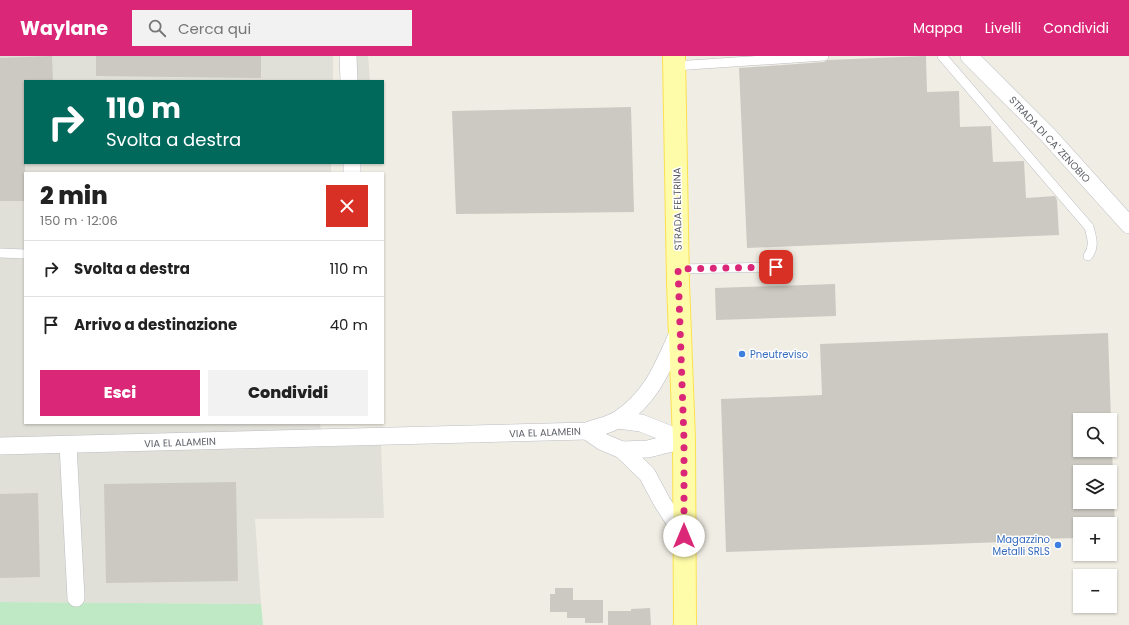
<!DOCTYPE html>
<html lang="it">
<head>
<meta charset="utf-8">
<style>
	:root { --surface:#fff; --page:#f2f2f2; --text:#222; --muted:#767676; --line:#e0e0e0; --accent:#db2777 }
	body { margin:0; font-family:Poppins,sans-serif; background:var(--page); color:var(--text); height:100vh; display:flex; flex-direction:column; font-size:15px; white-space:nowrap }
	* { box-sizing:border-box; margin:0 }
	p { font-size:13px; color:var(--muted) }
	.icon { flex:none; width:22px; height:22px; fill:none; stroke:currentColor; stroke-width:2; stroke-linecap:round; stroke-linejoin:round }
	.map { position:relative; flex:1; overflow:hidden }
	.side { position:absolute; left:24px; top:116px; width:360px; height:252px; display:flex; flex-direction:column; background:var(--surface); border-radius:0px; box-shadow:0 1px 3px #0004 }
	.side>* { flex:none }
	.hud { position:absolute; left:24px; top:24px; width:360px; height:84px; border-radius:0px; box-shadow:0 1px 3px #0004; background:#00695c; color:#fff; overflow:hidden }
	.controls { position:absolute; left:1073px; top:357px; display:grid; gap:8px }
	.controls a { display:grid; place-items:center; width:44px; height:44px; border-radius:0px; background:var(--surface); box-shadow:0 1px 3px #0004; font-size:20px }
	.pin { position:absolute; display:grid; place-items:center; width:34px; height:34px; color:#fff; margin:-17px; border-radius:8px; box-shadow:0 2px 6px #0006 }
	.me { position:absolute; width:44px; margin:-22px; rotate:0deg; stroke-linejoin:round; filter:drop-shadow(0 0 3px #0008) }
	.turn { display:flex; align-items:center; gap:14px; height:84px; padding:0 16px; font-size:18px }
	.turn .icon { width:52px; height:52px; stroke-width:2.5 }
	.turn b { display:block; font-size:28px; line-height:34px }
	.round { display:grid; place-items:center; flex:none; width:42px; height:42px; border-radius:0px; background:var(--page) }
	.summary { display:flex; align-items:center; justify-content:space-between; height:68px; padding:0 16px }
	h1 { font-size:24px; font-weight:800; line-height:30px }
	.action { display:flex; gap:8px; margin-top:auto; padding:8px 16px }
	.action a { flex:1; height:46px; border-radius:0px; background:var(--accent); color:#fff; font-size:16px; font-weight:800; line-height:46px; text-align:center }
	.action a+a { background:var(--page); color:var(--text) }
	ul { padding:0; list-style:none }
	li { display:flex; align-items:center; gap:12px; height:56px; padding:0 16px; border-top:1px solid var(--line) }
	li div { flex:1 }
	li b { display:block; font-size:15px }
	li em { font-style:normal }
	header { display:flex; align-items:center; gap:24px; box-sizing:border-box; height:56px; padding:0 20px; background:var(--accent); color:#fff }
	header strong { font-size:19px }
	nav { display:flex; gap:22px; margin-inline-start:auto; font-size:14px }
	.search { width:280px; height:36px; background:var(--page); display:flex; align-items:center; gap:10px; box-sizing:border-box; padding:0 14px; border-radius:0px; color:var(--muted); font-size:15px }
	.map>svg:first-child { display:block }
	.industrial { fill:#e0e0d8 }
	.green { fill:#bee9c4 }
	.building { fill:#cbc9c1 }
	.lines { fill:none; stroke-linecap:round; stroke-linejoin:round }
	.service-casing { stroke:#bcbdc4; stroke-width:10 }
	.minor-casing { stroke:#bcbdc4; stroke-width:18 }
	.primary-casing { stroke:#fce150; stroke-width:24 }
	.service { stroke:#fff; stroke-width:9 }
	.minor { stroke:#fff; stroke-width:17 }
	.primary { stroke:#fffca9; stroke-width:22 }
	.route { stroke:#db2777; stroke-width:7; stroke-dasharray:0 12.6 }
	.shop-dot { fill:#3f7fe0; stroke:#fff; stroke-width:1.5 }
	.labels { text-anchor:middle; stroke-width:3; stroke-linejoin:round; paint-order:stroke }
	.street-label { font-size:10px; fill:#5c5f66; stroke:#fff }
	.shop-label { font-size:10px; fill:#366cbe; stroke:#fff; text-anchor:start }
</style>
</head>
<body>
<header>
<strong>Waylane</strong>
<div class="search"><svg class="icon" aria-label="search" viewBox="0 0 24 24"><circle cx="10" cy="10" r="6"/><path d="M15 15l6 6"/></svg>Cerca qui</div>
<nav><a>Mappa</a><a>Livelli</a><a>Condividi</a></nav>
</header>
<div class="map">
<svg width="1129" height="569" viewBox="0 0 1129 569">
	<rect width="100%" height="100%" fill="#f0eee4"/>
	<g class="industrial">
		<polygon points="0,0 333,0 333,25 25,25 25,107 331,107 331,117 25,117 25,367 320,367 323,391 381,389 384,462 255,463 261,548 0,546"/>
		<polygon points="353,0 368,0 370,25 358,25"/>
	</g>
	<polygon class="green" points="0,546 261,548 263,569 0,569"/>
	<g class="building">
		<polygon points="52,0 53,25 25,25 25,145 0,145 0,2"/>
		<polygon points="96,0 261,0 261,22 96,20"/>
		<polygon points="926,0 927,36 959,35 960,71 991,70 993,106 1024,105 1026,142 1055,140 1057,144 1059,179 747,192 739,12 824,6 828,4"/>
		<polygon points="631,51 634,156 456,158 452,55"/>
		<polygon points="835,228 836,260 716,264 715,232"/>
		<polygon points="1108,277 1111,364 1080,364 1080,394 1112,394 1113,416 1080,416 1080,446 1114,446 1115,468 1080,468 1080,482 1032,483 1031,485 726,496 721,343 822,339 820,288"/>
		<polygon points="236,426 238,525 106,527 104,428"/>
		<polygon points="38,437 40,521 0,522 0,438"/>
		<polygon points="555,532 573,532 573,544 603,544 603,567 585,567 585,562 567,562 567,556 550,556 550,538 555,538"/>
		<polygon points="650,552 651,569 608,569 608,555 631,555 631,553"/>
	</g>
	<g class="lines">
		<g class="service-casing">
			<g id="service">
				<path d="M942 0 1089 171C1092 183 1095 190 1088 200"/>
				<polyline points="674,10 824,0"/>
				<polyline points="0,197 25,198"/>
				<polyline points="678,213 776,211"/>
			</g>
		</g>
		<g class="minor-casing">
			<g id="minor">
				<polyline points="348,0 349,25"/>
				<polyline points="969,0 1048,79 1129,169"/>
				<polyline points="352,107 352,117"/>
				<polyline points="618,364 641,367 684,384"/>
				<polyline points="587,375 603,386 622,394 647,418 662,446 684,480"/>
				<polyline points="68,389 76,542"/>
				<path d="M0 390 587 375C597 371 610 369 619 363 653 340 663 310 679 275"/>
				<polyline points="622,394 648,393 684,384"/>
			</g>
		</g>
		<g class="primary-casing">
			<polyline id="primary" points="674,0 678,227 684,384 685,569"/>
		</g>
		<use href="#service" class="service"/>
		<use href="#minor" class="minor"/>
		<use href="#primary" class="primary"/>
	</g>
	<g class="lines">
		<polyline class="route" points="684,480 684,384 678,213 776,211"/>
	</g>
	<g class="shop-dot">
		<circle cx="742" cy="298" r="4"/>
		<circle cx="1058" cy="489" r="4"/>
	</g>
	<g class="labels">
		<g class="street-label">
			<text transform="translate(1050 83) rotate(47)" y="4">STRADA DI CA' ZENOBIO</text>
			<text transform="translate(677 153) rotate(-91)" y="4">STRADA FELTRINA</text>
			<text transform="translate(545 376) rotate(-2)" y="4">VIA EL ALAMEIN</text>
			<text transform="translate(180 386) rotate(-2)" y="4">VIA EL ALAMEIN</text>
		</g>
		<g class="shop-label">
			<text x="750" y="302">Pneutreviso</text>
			<text x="1050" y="487" text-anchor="end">Magazzino<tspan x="1050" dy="12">Metalli SRLS</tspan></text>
		</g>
	</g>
</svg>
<div class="controls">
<a><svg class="icon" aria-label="search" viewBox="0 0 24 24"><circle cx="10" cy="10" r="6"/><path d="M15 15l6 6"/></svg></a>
<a><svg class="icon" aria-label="layers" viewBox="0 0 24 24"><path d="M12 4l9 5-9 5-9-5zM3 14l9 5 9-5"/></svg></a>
<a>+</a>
<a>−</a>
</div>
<div class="pin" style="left:776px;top:211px;background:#d93025"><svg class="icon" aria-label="arrive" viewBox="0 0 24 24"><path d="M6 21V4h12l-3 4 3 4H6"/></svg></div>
<svg class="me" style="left:684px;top:480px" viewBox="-20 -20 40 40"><circle r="19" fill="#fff"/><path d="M0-13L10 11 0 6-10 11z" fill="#db2777"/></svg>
<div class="hud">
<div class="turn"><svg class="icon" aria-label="right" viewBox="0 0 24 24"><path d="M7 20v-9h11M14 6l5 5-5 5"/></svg><div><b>110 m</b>Svolta a destra</div></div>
</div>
<section class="side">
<div class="summary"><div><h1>2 min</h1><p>150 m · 12:06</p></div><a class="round" style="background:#d93025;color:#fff"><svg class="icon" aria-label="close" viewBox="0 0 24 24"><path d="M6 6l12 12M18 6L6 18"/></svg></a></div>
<ul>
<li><svg class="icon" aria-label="right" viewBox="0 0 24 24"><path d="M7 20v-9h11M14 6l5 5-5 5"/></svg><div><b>Svolta a destra</b></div><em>110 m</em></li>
<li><svg class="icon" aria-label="arrive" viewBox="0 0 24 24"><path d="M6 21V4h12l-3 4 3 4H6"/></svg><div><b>Arrivo a destinazione</b></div><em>40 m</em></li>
</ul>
<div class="action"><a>Esci</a><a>Condividi</a></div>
</section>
</div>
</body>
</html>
